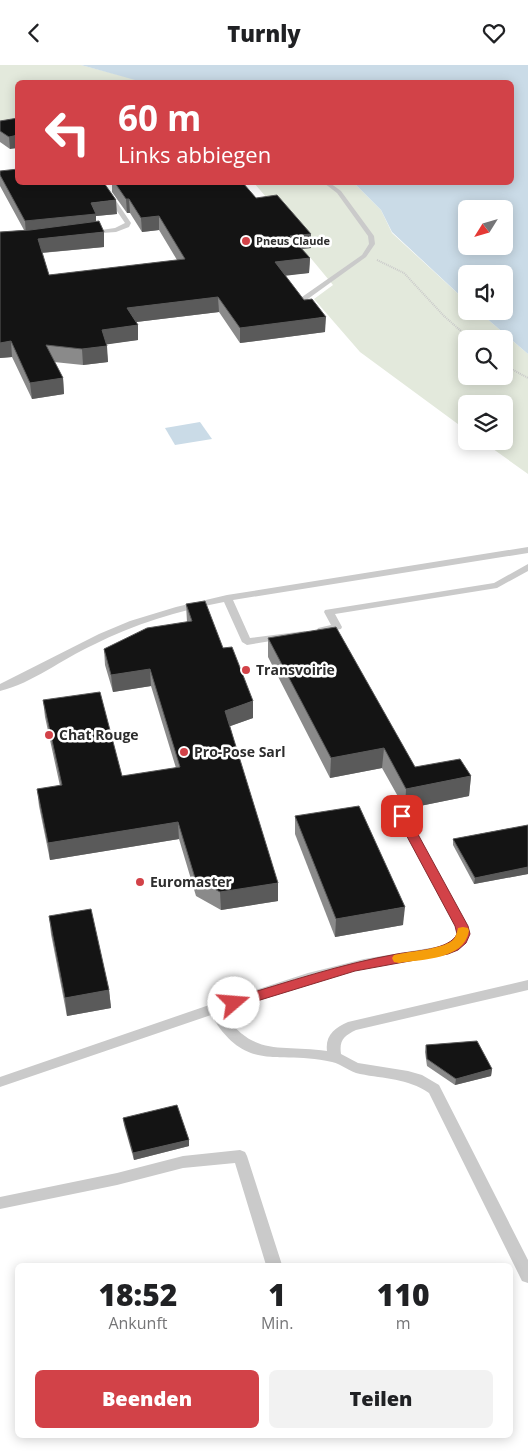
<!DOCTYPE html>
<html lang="de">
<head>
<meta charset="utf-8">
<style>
	:root { --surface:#fff; --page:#f2f2f2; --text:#202124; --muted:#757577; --accent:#d24248 }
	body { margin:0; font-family:"Open Sans",sans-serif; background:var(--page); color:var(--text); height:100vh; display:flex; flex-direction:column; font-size:19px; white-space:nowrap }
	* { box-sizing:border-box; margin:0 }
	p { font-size:16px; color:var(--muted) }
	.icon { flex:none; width:28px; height:28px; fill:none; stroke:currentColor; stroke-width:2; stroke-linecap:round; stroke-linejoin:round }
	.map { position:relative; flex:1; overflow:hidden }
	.details { position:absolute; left:15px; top:1198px; width:498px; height:175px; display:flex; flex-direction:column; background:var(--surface); border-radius:8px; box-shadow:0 2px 12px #0003 }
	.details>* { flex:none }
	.top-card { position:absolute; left:15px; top:15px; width:499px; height:105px; border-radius:8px; box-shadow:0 2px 12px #0003; background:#d24248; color:#fff; overflow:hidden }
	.needle { width:32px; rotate:233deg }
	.buttons { position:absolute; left:458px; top:135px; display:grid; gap:10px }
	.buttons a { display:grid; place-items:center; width:55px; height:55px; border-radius:8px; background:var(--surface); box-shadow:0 2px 12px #0003; font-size:25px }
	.pin { position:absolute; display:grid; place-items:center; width:42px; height:42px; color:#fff; margin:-21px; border-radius:10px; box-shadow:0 2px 8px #0006 }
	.me { position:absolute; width:55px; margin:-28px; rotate:72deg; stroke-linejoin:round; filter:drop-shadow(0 0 4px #0008) }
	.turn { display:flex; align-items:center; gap:18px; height:105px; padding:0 20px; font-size:22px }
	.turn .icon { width:65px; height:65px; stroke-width:2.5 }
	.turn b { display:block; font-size:35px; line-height:42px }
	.eta { display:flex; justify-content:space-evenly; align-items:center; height:85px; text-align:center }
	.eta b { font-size:30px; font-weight:800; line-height:35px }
	.primary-button { display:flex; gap:10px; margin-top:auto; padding:10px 20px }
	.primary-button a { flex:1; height:58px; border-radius:8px; background:var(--accent); color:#fff; font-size:20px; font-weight:800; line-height:58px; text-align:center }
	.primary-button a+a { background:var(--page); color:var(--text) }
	header { display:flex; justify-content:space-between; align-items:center; height:65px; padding:0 20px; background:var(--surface); font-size:22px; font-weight:800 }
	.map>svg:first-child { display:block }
	.green { fill:#e3e9dc; fill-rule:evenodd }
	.water { fill:#cadbe7; fill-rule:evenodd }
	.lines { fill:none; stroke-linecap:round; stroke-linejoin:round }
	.path { stroke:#cacaca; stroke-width:2; stroke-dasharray:1 1; stroke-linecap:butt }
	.service { fill:#cacaca; fill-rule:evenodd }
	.wall { fill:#8a8a8a }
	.shaded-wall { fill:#5a5a5a }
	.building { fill:#141414; stroke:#5a5a5a }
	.route { fill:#d24248; stroke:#882b2f }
	.slow { fill:#f59e0b }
	.poi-dot { fill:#d24248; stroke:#fff; stroke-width:2 }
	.labels { text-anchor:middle; stroke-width:5; stroke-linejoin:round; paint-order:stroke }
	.far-poi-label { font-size:11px; font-weight:bold; fill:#2d2d2d; stroke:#fff; text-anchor:start }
	.poi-label { font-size:14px; font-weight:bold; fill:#2d2d2d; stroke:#fff; text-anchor:start }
</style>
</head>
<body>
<header><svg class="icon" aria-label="back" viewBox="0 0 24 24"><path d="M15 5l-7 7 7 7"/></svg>Turnly<svg class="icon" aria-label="heart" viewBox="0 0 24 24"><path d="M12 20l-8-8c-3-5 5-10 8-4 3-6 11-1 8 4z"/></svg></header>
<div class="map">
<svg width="528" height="1388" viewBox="0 0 528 1388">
	<rect width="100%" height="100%" fill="#fff"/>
	<g class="green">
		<polygon points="0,0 81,0 146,17 18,18 17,64 0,67"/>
		<path d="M254 118H354L381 145 392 168 466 236V246H478L528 289V409L482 376H504V339H466V365L360 287 314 234 333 220 309 191 296 192 290 185 310 183ZM466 274H504V311H466Z"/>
	</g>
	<g class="water">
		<path d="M81 0H528V289L478 246H504V209H466V236L392 167 381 145 354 118H511V18H146ZM466 144H504V181H466Z"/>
		<polygon points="200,357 212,374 175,380 165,363"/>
	</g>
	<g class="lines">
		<g class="path">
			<polyline points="377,195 404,208 444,251 470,274"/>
			<polyline points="504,300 528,313"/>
		</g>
		<g class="service">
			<polygon points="98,118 104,118 131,158 129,162 116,167 87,169 87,167 115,163 125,158"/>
			<polygon points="324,118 330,118 341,126 374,171 375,179 366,192 305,236 302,236 302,232 362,190 369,179 368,171 337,128"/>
			<path d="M528 482V488L233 535 250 573 305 566 306 568 301 571 247 580 242 577 224 537C178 546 134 559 93 580 62 594 33 618 0 626V619L99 569 130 556 176 542 227 530Z"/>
			<polygon points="528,499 528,506 497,523 335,549 342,562 341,564 322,568 317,565 318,563 331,560 324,547 325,545 494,518"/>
			<path d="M402 747 408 751 467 861 470 869C464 881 456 886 443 890L353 906 309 918 223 946C252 993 280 979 327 986 325 970 335 963 348 957L528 915V925L356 965C344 971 339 975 341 989L358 998 408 1006 422 1010 439 1020 528 1195V1218L522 1216 429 1028C407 1013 385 1014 360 1009 349 1007 342 999 332 997 277 984 247 1010 211 950L0 1022V1012L215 938 308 908 364 894 442 881 451 876 458 869 455 861 396 751Z"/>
			<polygon points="240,1085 245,1087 247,1091 282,1200 266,1200 235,1098 183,1103 117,1120 0,1144 0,1132 117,1108 183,1091"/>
		</g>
	</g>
	<g class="wall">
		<polygon points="18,53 10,84 0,77 0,56"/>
		<polygon points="0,106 117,149 96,151 96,157 104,182 42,188 49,210 177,195 159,165 142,167 130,148 127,148 112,127 112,120 108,120 105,118 243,118 256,133 311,183 302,184 310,193 309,208 285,210 325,267 240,278 219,247 136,257 138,260 138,275 106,279 108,297 83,300 54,297 63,313 64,329 32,334 12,292 0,293 0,167 24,165 0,121"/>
		<polygon points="186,539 223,583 253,653 230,661 278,836 221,845 196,831 179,774 50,795 39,741 37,724 60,721 45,652 43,635 122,711 176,703 151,621 113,627 105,600 104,584 187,557"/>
		<polygon points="268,573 415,702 471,711 469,731 405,744 382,703 330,713 268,592"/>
		<polygon points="295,751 403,860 335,872 295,769"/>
		<polygon points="528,760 528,809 474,819 453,780 453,774"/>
		<polygon points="49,851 109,925 111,943 67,951 51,869"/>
		<polygon points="426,980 492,1004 491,1011 455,1020 427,1001 425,987"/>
		<polygon points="123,1053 189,1075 189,1081 134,1095 124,1060"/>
	</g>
	<g class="shaded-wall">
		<polygon points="18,70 18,83 10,84 9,72"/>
		<polygon points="126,134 129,134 130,148 127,148"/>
		<polygon points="116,135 117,149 96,151 96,163 26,170 25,156 91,138"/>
		<polygon points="159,151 159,165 142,167 141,153"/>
		<polygon points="104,167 104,182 39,188 38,174"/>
		<polygon points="311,169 311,183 290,185 290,171"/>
		<polygon points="310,193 309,208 275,212 275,197"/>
		<polygon points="218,232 219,247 128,258 127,243"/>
		<polygon points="326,252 325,267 240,278 240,263"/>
		<polygon points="138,260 138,275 103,280 102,265"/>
		<polygon points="11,276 12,292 0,293 0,278"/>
		<polygon points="107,281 108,297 83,300 82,284"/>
		<polygon points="63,313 64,329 32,334 30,318"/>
		<polygon points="150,604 151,621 113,627 111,610"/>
		<polygon points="253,636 253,653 225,663 225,646"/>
		<polygon points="384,683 382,703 330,713 331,693"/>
		<polygon points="471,711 469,731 405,744 406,724"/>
		<polygon points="178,757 179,774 50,795 48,778"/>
		<polygon points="528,802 528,809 474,819 475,813"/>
		<polygon points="278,818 278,836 221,845 220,827"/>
		<polygon points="405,842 403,860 335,872 336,854"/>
		<polygon points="109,925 111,943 67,951 65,933"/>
		<polygon points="492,1004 491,1011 455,1020 456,1014"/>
		<polygon points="189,1075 189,1081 134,1095 133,1088"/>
	</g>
	<g class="building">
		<polygon points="18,53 18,70 9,72 0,66 0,56"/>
		<polygon points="18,104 18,118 104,118 116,135 91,138 96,149 25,156 0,110 0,106"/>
		<polygon points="115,118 243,118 256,133 277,130 311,169 290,171 310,193 275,197 304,235 312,234 326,252 240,263 218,232 127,243 138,260 102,265 107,281 82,284 46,280 63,313 30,318 11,276 0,278 0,167 30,165 99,156 104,167 38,174 49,210 185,194 159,151 141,153 129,134 126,134"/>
		<polygon points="205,536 223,583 232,582 253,636 225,646 278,818 220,827 195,813 178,757 48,778 37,724 62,720 43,635 100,627 122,711 180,702 150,604 111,610 104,584 147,563 192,556 186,539"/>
		<polygon points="336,562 415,702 460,694 471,711 406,724 384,683 331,693 268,573"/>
		<polygon points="359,741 405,842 336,854 295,751"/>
		<polygon points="528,760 528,802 475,813 453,774"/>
		<polygon points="91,844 109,925 65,933 49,851"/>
		<polygon points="477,976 492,1004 456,1014 427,994 426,980"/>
		<polygon points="177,1040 189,1075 133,1088 123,1053"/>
	</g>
	<path class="route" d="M402 747 408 751 468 861 470 869 466 878 458 885 448 889 355 906 234 943 229 942 227 938 229 935 234 933C288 917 341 899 397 889 413 886 450 885 457 869L455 861 396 751Z"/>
	<path class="slow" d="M463 862 468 863 469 866C464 895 422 894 399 898L394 897 392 893 394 890 399 889C412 886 445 884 454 874 456 871 457 867 458 863Z"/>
	<g class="poi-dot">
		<circle cx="246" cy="176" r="5"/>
		<circle cx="246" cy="605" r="5"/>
		<circle cx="49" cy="670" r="5"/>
		<circle cx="184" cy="687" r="5"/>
		<circle cx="140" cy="817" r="5"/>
	</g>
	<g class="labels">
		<g class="far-poi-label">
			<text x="256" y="180">Pneus Claude</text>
		</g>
		<g class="poi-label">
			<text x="256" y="610">Transvoirie</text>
			<text x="59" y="675">Chat Rouge</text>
			<text x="194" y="692">Pro-Pose Sarl</text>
			<text x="150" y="822">Euromaster</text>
		</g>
	</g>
</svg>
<div class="buttons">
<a><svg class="needle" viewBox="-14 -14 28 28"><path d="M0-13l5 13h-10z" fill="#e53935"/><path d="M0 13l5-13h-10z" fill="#757577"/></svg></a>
<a><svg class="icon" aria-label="sound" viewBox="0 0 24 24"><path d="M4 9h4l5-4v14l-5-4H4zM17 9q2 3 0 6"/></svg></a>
<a><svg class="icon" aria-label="search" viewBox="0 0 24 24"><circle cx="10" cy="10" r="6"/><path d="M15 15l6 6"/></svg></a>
<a><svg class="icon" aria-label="layers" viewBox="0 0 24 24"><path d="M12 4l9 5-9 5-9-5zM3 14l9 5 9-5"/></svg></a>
</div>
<div class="pin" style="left:402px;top:751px;background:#d93025"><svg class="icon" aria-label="arrive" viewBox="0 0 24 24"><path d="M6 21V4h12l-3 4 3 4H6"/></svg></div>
<svg class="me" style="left:234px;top:938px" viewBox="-20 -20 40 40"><circle r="19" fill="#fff"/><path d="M0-13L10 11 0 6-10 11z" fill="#d24248"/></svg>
<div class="top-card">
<div class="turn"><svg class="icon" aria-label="left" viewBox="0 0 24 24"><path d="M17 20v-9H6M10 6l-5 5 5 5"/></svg><div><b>60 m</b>Links abbiegen</div></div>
</div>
<section class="details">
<div class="eta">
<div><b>18:52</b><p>Ankunft</p></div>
<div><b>1</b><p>Min.</p></div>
<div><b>110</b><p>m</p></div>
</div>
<div class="primary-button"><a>Beenden</a><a>Teilen</a></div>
</section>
</div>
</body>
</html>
